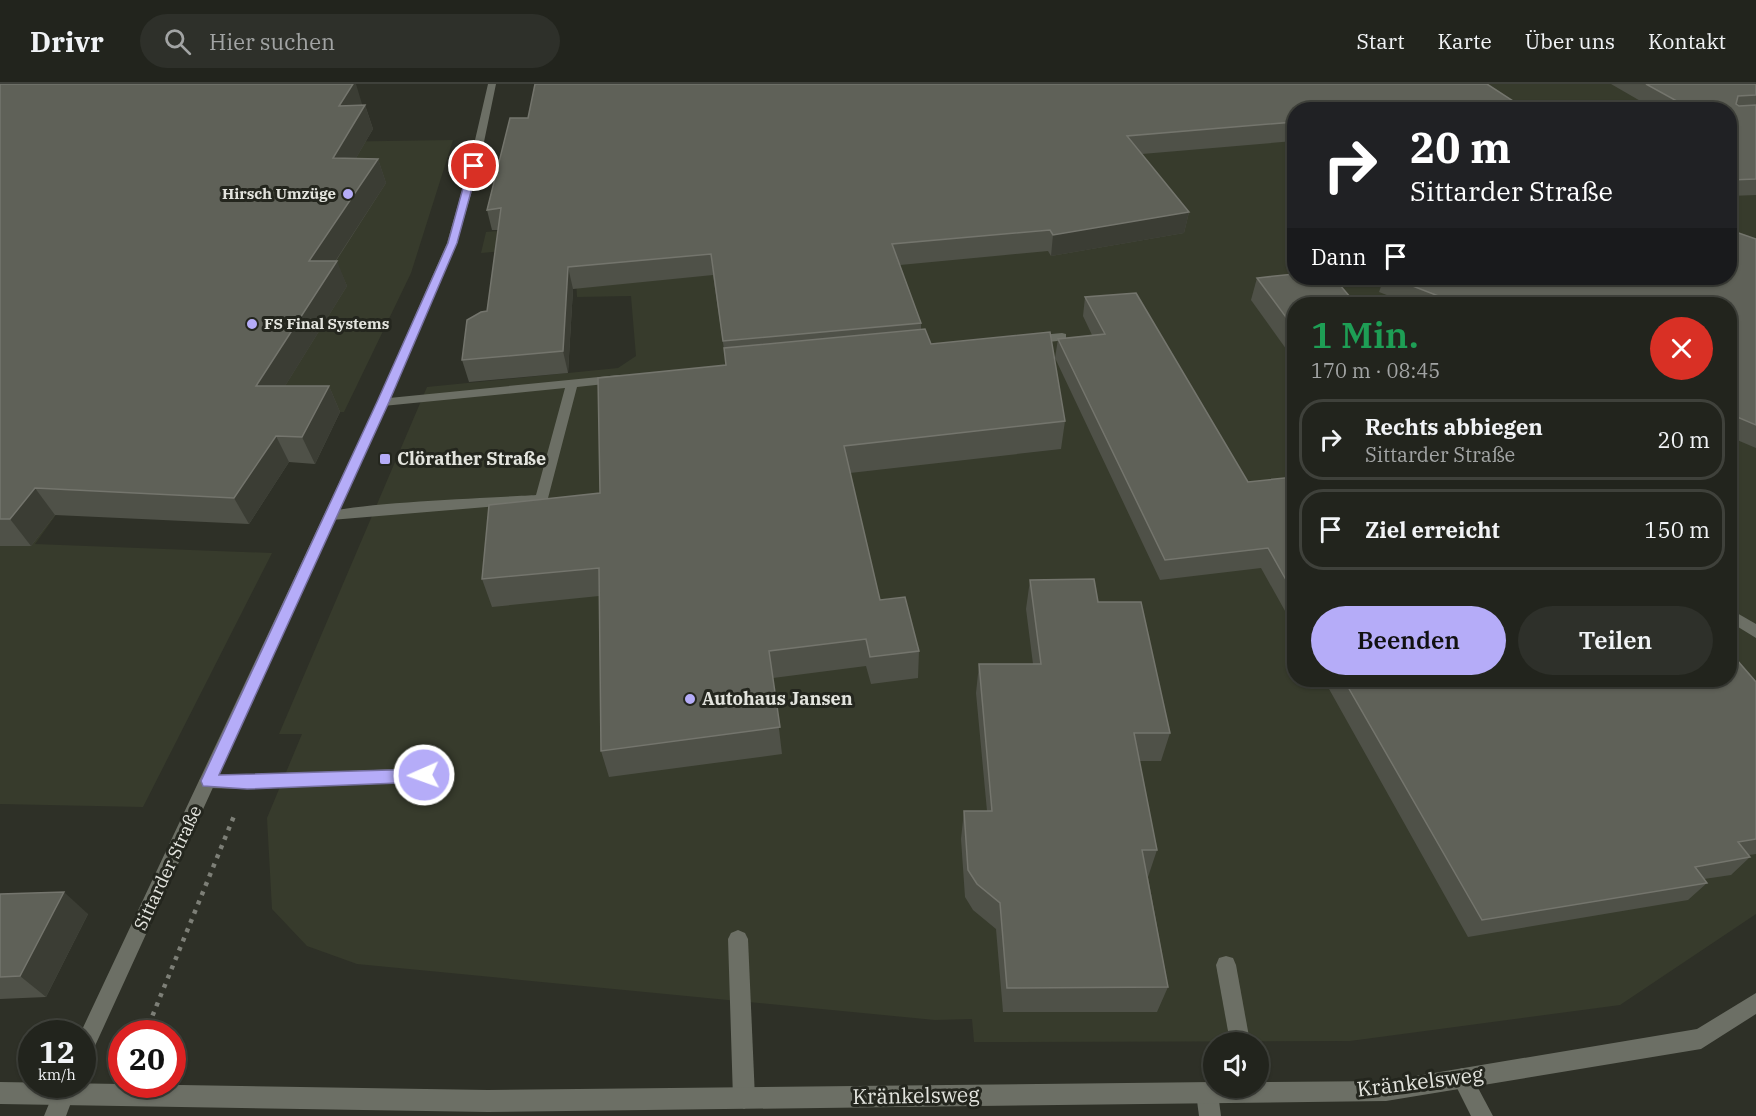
<!DOCTYPE html>
<html lang="de">
<head>
<meta charset="utf-8">
<style>
	:root { --surface:#22241d; --page:#2e302a; --text:#f1f3f6; --muted:#a2a4a4; --line:#3f413b; --accent:#b5acf8 }
	body { margin:0; font-family:"IBM Plex Serif",serif; background:var(--page); color:var(--text); height:100vh; display:flex; flex-direction:column; font-size:22px; white-space:nowrap }
	* { box-sizing:border-box; margin:0 }
	p { font-size:20px; color:var(--muted) }
	.icon { flex:none; width:33px; height:33px; fill:none; stroke:currentColor; stroke-width:2; stroke-linecap:round; stroke-linejoin:round }
	.map { position:relative; flex:1; overflow:hidden }
	.details { position:absolute; left:1287px; top:213px; width:450px; height:390px; display:flex; flex-direction:column; background:var(--surface); border-radius:24px; box-shadow:0 2px 4px #0004,0 0 0 2px var(--line) }
	.details>* { flex:none }
	.guide { position:absolute; left:1287px; top:18px; width:450px; height:183px; border-radius:24px; box-shadow:0 2px 4px #0004,0 0 0 2px var(--line); background:#202124; color:#fff; overflow:hidden }
	.tools { position:absolute; left:1203px; top:948px; display:grid; gap:12px }
	.tools a { display:grid; place-items:center; width:66px; height:66px; border-radius:50%; background:var(--surface); box-shadow:0 2px 4px #0004,0 0 0 2px var(--line); font-size:30px }
	.speed { position:absolute; left:18px; top:936px; display:flex; gap:12px; font-size:30px; font-weight:700; text-align:center }
	.speed>* { display:grid; place-content:center; width:78px; height:78px; border-radius:50%; background:var(--surface); box-shadow:0 2px 4px #0004,0 0 0 2px var(--line); line-height:1 }
	.speed small { font-size:15px; font-weight:400 }
	.speed .limit { border:9px solid #d22; background:#fff; color:#111 }
	.pin { position:absolute; display:grid; place-items:center; width:51px; height:51px; color:#fff; margin:-26px; border:3px solid #fff; border-radius:50%; box-shadow:0 2px 6px #0007 }
	.me { position:absolute; width:66px; margin:-33px; rotate:268deg; stroke-linejoin:round; filter:drop-shadow(0 0 4px #0008) }
	.turn { display:flex; align-items:center; gap:21px; height:126px; padding:0 24px; font-size:27px }
	.turn .icon { width:78px; height:78px; stroke-width:2.5 }
	.turn b { display:block; font-size:42px; line-height:51px }
	.then { display:flex; align-items:center; height:57px; padding:0 24px; background:#0003; gap:12px; font-size:22px }
	.round { display:grid; place-items:center; flex:none; width:63px; height:63px; border-radius:32px; background:var(--page) }
	.head { display:flex; align-items:center; justify-content:space-between; height:102px; padding:0 24px }
	h1 { font-size:36px; font-weight:600; line-height:45px; color:#1e9e55 }
	.button { display:flex; gap:12px; margin-top:auto; padding:12px 24px }
	.button a { flex:1; height:69px; border-radius:36px; background:var(--accent); color:#111; font-size:24px; font-weight:600; line-height:69px; text-align:center }
	.button a+a { background:var(--page); color:var(--text) }
	ul { padding:0; list-style:none }
	li { display:flex; align-items:center; gap:18px; height:81px; margin:0 12px 9px; padding:0 12px; border:3px solid var(--line); border-radius:24px }
	li div { flex:1 }
	li b { display:block; font-size:22px }
	li em { font-style:normal }
	header { display:flex; align-items:center; gap:36px; box-sizing:border-box; height:84px; padding:0 30px; background:var(--surface); border-bottom:2px solid var(--line) }
	header strong { font-size:28px }
	nav { display:flex; gap:33px; margin-inline-start:auto; font-size:21px }
	.search { width:420px; height:54px; background:var(--page); display:flex; align-items:center; gap:15px; box-sizing:border-box; padding:0 21px; border-radius:33px; color:var(--muted); font-size:22px }
	.map>svg:first-child { display:block }
	.built { fill:#373b2c; fill-rule:evenodd }
	.lines { fill:none; stroke-linecap:round; stroke-linejoin:round }
	.path { stroke:#7d7f77; stroke-width:4.5; stroke-dasharray:4 6; stroke-linecap:butt }
	.service { fill:#6c6f65; fill-rule:evenodd }
	.minor { fill:#6c6f65; fill-rule:evenodd }
	.tertiary { fill:#6c6f65; fill-rule:evenodd }
	.wall { fill:#4f5148 }
	.shaded-wall { fill:#3b3d34 }
	.building { fill:#5f6158; stroke:#74756d; stroke-width:1.5 }
	.route { fill:#b5acf8; stroke:#7670a1; stroke-width:1.5 }
	.poi-dot { fill:#b5acf8; stroke:#24261e; stroke-width:2 }
	.labels { text-anchor:middle; stroke-width:6; stroke-linejoin:round; paint-order:stroke }
	.far-poi-label { font-size:15px; font-weight:bold; fill:#e3e4de; stroke:#24261e; text-anchor:end }
	.poi-label { font-size:18px; font-weight:bold; fill:#e3e4de; stroke:#24261e; text-anchor:start }
	.street-label { font-size:18px; fill:#e3e4de; stroke:#24261e }
	.near-street-label { font-size:21px; fill:#e3e4de; stroke:#24261e }
</style>
</head>
<body>
<header>
<strong>Drivr</strong>
<div class="search"><svg class="icon" aria-label="search" viewBox="0 0 24 24"><circle cx="10" cy="10" r="6"/><path d="M15 15l6 6"/></svg>Hier suchen</div>
<nav><a>Start</a><a>Karte</a><a>Über uns</a><a>Kontakt</a></nav>
</header>
<div class="map">
<svg width="1756" height="1032" viewBox="0 0 1756 1032">
	<rect width="100%" height="100%" fill="#2e3027"/>
	<g class="built">
		<path d="M886 0H1756V830L1620 921 1350 957 974 958 972 935 935 936 357 880 307 862 272 825 267 734 302 650H279L427 303 618 284 636 272 631 212 577 213 574 161 481 169 486 148 658 134ZM1294 26H1730V194H1294ZM1294 220H1730V596H1294Z"/>
		<polygon points="453,56 411,189 344,328 75,326 104,364 35,460 272,469 143,723 0,720 0,63"/>
	</g>
	<g class="lines">
		<polyline class="path" points="145,950 234,732"/>
		<g class="service">
			<polygon points="1062,249 1066,250 1066,256 1031,260 1025,256 1031,252"/>
			<path d="M619 291 623 292 625 295 623 298 577 303 547 418 331 436 324 431C333 419 509 413 536 411L565 304 383 322 379 321 377 318 379 315Z"/>
			<polygon points="1730,525 1756,540 1756,554 1730,538"/>
			<polygon points="424,684 430,686 433,691 430,696 424,698 247,705 208,704 202,702 199,697 202,692 208,690 247,691"/>
			<polygon points="738,846 745,849 748,855 755,1014 751,1021 744,1025 737,1021 733,1014 728,855 731,849"/>
			<polygon points="1226,872 1233,874 1236,881 1250,958 1230,958 1216,881 1219,874"/>
			<polygon points="1462,984 1469,987 1493,1032 1471,1032 1452,994 1455,987"/>
			<polygon points="1207,998 1214,1001 1218,1009 1221,1032 1199,1032 1196,1009 1200,1002"/>
		</g>
		<polygon class="minor" points="1756,909 1756,930 1701,965 1386,1017 488,1028 0,1020 0,998 488,1006 1214,998 1214,1004 1258,1004 1258,998 1386,997 1697,945"/>
		<g class="tertiary">
			<polygon points="488,0 496,0 479,82 457,159 389,318 89,975 82,978 82,950 80,950 377,318 447,159 469,82"/>
			<polygon points="57,1000 78,1000 66,1032 44,1032"/>
		</g>
	</g>
	<g class="wall">
		<polygon points="0,0 362,20 362,21 365,21 373,45 356,74 378,75 386,99 336,177 347,202 285,302 329,302 340,328 315,380 289,378 249,440 55,431 31,462 0,462"/>
		<polygon points="1611,0 1756,0 1756,111 1730,112 1730,26 1656,26"/>
		<polygon points="1294,26 1294,57 1142,70 1189,128 1184,149 1051,172 1048,167 900,181 921,239 921,245 931,260 1065,337 1061,365 850,389 880,516 919,567 918,594 871,600 866,582 773,594 782,670 609,693 601,667 599,512 492,523 482,495 600,409 726,281 726,279 713,191 573,205 568,289 469,298 462,276 487,227 498,146 492,146 487,126 528,34"/>
		<polygon points="1756,155 1756,364 1730,353 1730,220 1410,220 1379,208 1384,194 1730,194"/>
		<polygon points="1257,194 1294,220 1294,276 1251,216"/>
		<polygon points="1085,213 1248,398 1294,393 1294,543 1261,484 1160,496 1055,274 1058,255 1092,251 1083,232"/>
		<polygon points="1030,496 1098,518 1170,649 1161,677 1139,677 1157,766 1148,793 1168,903 1157,928 1003,928 996,845 973,826 965,813 961,755 964,727 987,727 976,609 979,580 1033,580 1026,525"/>
		<polygon points="1324,596 1730,596 1756,598 1756,770 1749,771 1750,773 1731,791 1704,795 1707,799 1688,816 1468,853"/>
		<polygon points="0,810 88,830 46,913 0,915"/>
	</g>
	<g class="shaded-wall">
		<polygon points="353,0 356,0 362,20 347,45 339,22"/>
		<polygon points="365,21 373,45 342,98 333,74"/>
		<polygon points="378,75 386,99 319,202 309,177"/>
		<polygon points="1189,128 1184,149 1051,172 1053,151"/>
		<polygon points="337,177 347,202 269,328 256,302"/>
		<polygon points="568,183 573,205 568,289 563,267"/>
		<polygon points="329,302 340,328 315,380 302,353"/>
		<polygon points="276,352 289,378 249,440 234,414"/>
		<polygon points="35,404 55,431 31,462 10,435"/>
		<polygon points="64,808 88,830 46,913 20,892"/>
	</g>
	<g class="building">
		<polygon points="0,0 353,0 339,22 365,21 333,74 378,75 309,177 337,177 256,302 329,302 302,353 276,352 234,414 35,404 10,435 0,435"/>
		<polygon points="535,0 1487,0 1527,26 1294,26 1294,38 1127,52 1189,128 1053,151 1050,146 892,160 921,239 723,257 711,170 568,183 563,267 462,276 467,236 481,228 487,227 501,124 487,126 510,34 528,34"/>
		<polygon points="1646,0 1756,0 1756,11 1738,12 1736,20 1739,22 1756,21 1756,95 1730,96 1730,26 1693,26"/>
		<polygon points="1730,146 1756,155 1756,341 1730,330 1730,220 1459,220 1392,194 1730,194"/>
		<polygon points="1294,190 1294,194 1334,194 1356,220 1294,220 1294,244 1257,194"/>
		<polygon points="1136,209 1248,398 1294,393 1294,510 1268,464 1165,476 1058,255 1105,250 1085,213"/>
		<polygon points="925,245 931,260 1050,248 1065,337 844,362 880,516 905,513 919,567 870,573 866,555 769,567 780,643 601,667 599,484 482,495 489,421 600,409 598,294 726,281 724,264"/>
		<polygon points="1094,495 1098,518 1141,518 1170,649 1134,649 1157,766 1142,766 1168,903 1007,904 1000,819 977,800 968,786 964,727 992,727 979,580 1041,580 1030,496"/>
		<polygon points="1730,568 1756,598 1756,755 1738,758 1750,773 1695,783 1707,799 1482,836 1344,596 1730,596"/>
		<polygon points="64,808 20,892 0,893 0,810"/>
	</g>
	<polygon class="route" points="474,79 478,82 457,159 389,318 219,691 424,685 429,686 432,691 429,696 424,698 247,705 203,702 201,697 377,318 448,159 469,82"/>
	<g class="poi-dot">
		<circle cx="348" cy="110" r="6"/>
		<circle cx="252" cy="240" r="6"/>
		<rect x="379" y="369" width="12" height="12" rx="3"/>
		<circle cx="690" cy="615" r="6"/>
	</g>
	<g class="labels">
		<g class="far-poi-label">
			<text x="336" y="115">Hirsch Umzüge</text>
			<text x="264" y="245" text-anchor="start">FS Final Systems</text>
		</g>
		<g class="poi-label">
			<text x="397" y="381">Clörather Straße</text>
			<text x="702" y="621">Autohaus Jansen</text>
		</g>
		<g class="street-label">
			<text transform="translate(168 784) rotate(-65)" y="6">Sittarder Straße</text>
		</g>
		<g class="near-street-label">
			<text transform="translate(1420 998) rotate(-7)" y="7">Kränkelsweg</text>
			<text transform="translate(916 1012) rotate(-1)" y="7">Kränkelsweg</text>
		</g>
	</g>
</svg>
<div class="tools">
<a><svg class="icon" aria-label="sound" viewBox="0 0 24 24"><path d="M4 9h4l5-4v14l-5-4H4zM17 9q2 3 0 6"/></svg></a>
</div>
<div class="speed"><div>12<small>km/h</small></div><div class="limit">20</div></div>
<div class="pin" style="left:474px;top:82px;background:#d93025"><svg class="icon" aria-label="arrive" viewBox="0 0 24 24"><path d="M6 21V4h12l-3 4 3 4H6"/></svg></div>
<svg class="me" style="left:424px;top:691px" viewBox="-20 -20 40 40"><circle r="17" fill="#b5acf8" stroke="#fff" stroke-width="3"/><path d="M0-11L8 9 0 5-8 9z" fill="#fff"/></svg>
<div class="guide">
<div class="turn"><svg class="icon" aria-label="right" viewBox="0 0 24 24"><path d="M7 20v-9h11M14 6l5 5-5 5"/></svg><div><b>20 m</b>Sittarder Straße</div></div>
<div class="then">Dann<svg class="icon" aria-label="arrive" viewBox="0 0 24 24"><path d="M6 21V4h12l-3 4 3 4H6"/></svg></div>
</div>
<section class="details">
<div class="head"><div><h1>1 Min.</h1><p>170 m · 08:45</p></div><a class="round" style="background:#d93025;color:#fff"><svg class="icon" aria-label="close" viewBox="0 0 24 24"><path d="M6 6l12 12M18 6L6 18"/></svg></a></div>
<ul>
<li><svg class="icon" aria-label="right" viewBox="0 0 24 24"><path d="M7 20v-9h11M14 6l5 5-5 5"/></svg><div><b>Rechts abbiegen</b><p>Sittarder Straße</p></div><em>20 m</em></li>
<li><svg class="icon" aria-label="arrive" viewBox="0 0 24 24"><path d="M6 21V4h12l-3 4 3 4H6"/></svg><div><b>Ziel erreicht</b></div><em>150 m</em></li>
</ul>
<div class="button"><a>Beenden</a><a>Teilen</a></div>
</section>
</div>
</body>
</html>
